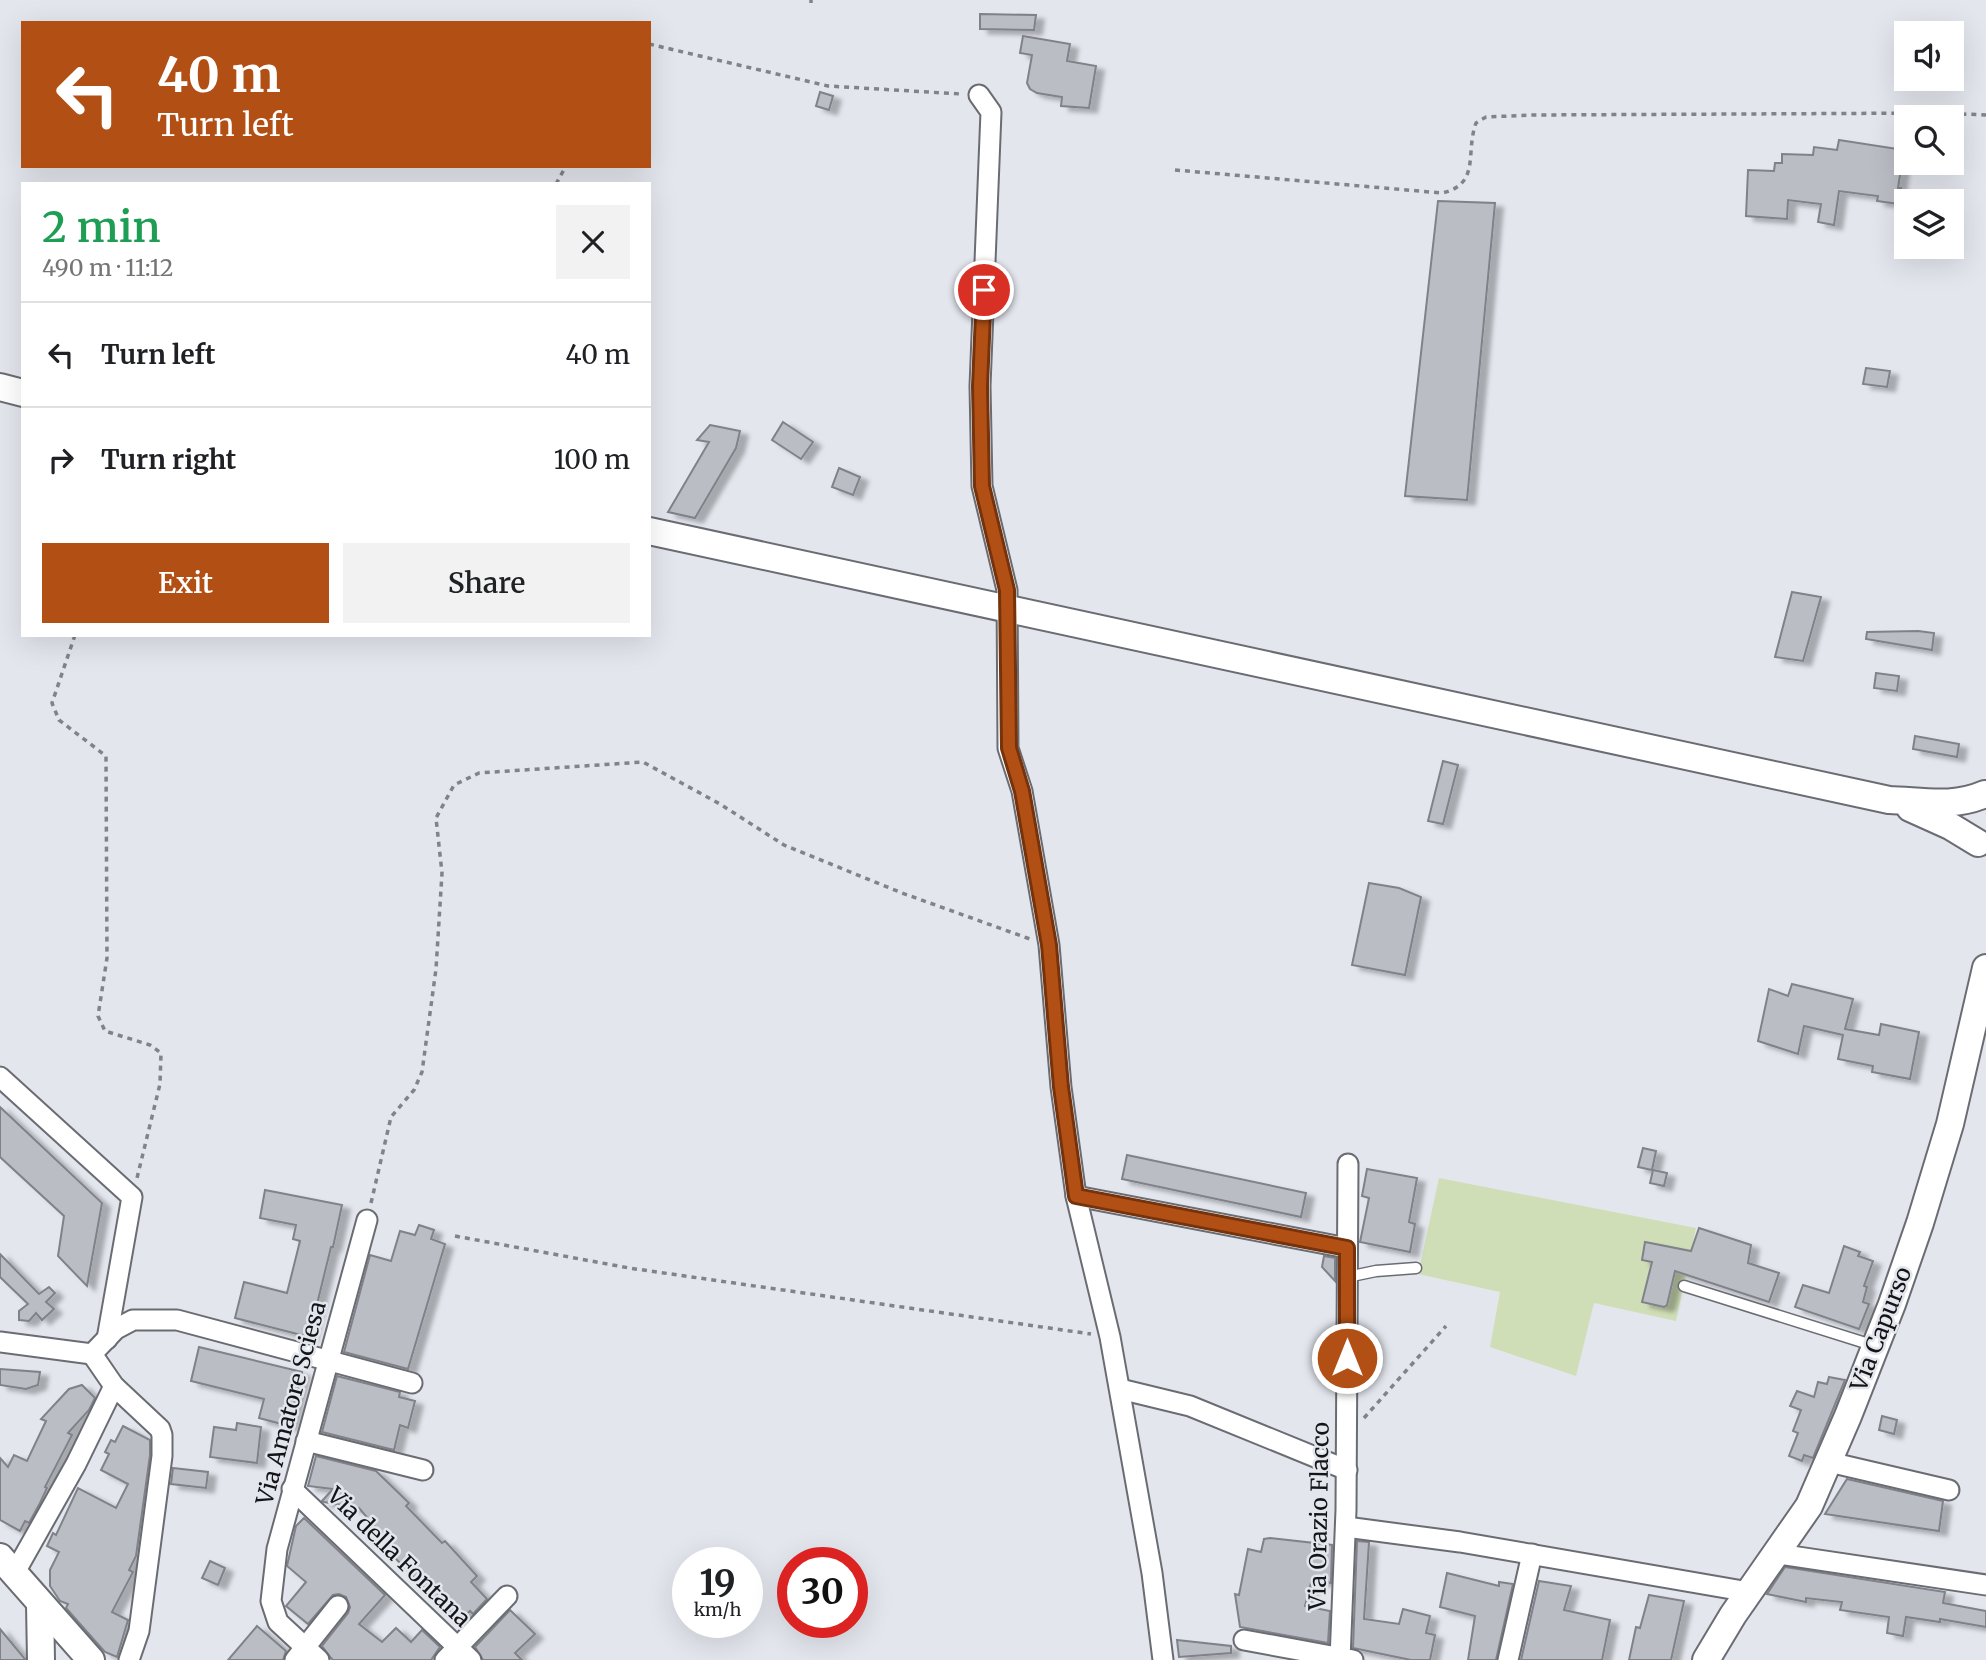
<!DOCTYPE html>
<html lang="en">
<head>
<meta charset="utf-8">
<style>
	:root { --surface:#fff; --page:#f2f2f2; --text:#202124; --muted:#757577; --line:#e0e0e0; --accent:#b24f14 }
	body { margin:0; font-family:Merriweather,serif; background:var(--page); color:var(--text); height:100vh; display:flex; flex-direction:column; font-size:26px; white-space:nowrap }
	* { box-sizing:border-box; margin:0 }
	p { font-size:23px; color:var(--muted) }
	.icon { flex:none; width:38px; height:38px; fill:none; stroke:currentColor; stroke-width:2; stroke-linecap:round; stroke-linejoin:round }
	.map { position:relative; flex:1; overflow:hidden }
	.details { position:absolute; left:21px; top:182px; width:630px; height:455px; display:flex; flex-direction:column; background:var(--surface); border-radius:0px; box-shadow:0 7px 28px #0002 }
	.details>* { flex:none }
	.banner { position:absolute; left:21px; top:21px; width:630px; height:147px; border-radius:0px; box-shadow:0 7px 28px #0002; background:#b24f14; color:#fff; overflow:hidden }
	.tools { position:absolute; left:1894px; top:21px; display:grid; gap:14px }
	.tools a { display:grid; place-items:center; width:70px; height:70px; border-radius:0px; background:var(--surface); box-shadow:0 7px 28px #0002; font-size:35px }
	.speed { position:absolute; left:672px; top:1547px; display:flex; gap:14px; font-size:35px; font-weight:700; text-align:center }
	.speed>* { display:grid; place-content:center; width:91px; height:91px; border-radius:50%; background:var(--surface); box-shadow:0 7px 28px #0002; line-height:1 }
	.speed small { font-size:18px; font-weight:400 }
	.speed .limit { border:10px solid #d22; background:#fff; color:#111 }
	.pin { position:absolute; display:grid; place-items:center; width:60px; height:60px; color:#fff; margin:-30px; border:4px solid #fff; border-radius:50%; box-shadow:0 2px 7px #0007 }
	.me { position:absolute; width:77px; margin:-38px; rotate:0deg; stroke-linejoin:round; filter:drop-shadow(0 0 5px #0008) }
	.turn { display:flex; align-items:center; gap:24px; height:147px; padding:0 21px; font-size:32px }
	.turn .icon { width:91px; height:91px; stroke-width:2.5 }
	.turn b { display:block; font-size:49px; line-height:60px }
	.round { display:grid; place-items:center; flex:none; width:74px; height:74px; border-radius:0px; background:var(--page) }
	.summary { display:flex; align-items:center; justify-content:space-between; height:119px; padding:0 21px }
	h1 { font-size:42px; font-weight:600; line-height:52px; color:#1e9e55 }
	.button { display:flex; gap:14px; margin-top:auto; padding:14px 21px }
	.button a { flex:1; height:80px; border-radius:0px; background:var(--accent); color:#fff; font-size:28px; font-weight:600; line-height:80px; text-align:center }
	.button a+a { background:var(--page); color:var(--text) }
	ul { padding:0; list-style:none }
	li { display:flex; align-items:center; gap:21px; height:105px; padding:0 21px; border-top:2px solid var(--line) }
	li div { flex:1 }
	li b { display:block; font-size:26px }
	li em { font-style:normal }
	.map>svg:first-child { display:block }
	.green { fill:#cfdeb7 }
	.building { fill:#bbbdc5; stroke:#808289; stroke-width:2; filter:url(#shadow) }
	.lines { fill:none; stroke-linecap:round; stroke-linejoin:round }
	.lane-casing { stroke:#6a6c73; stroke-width:13 }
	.street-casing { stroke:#6a6c73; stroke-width:23 }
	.secondary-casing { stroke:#6a6c73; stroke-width:30 }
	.path { stroke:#818388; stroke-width:3.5; stroke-dasharray:5 5; stroke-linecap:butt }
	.lane { stroke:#fff; stroke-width:10 }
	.street { stroke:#fff; stroke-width:19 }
	.secondary { stroke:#fff; stroke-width:26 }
	.route-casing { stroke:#74330d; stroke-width:18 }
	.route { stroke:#b24f14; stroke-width:12 }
	.labels { text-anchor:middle; stroke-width:5; stroke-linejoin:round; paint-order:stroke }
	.street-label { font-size:23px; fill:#131417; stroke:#e3e6ed }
</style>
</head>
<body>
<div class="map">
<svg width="1986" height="1660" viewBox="0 0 1986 1660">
	<defs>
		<filter id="shadow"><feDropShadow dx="8" dy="4.5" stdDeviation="2" flood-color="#0004"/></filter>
	</defs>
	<rect width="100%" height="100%" fill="#e3e6ed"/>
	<polygon class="green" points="1439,1178 1696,1228 1676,1321 1594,1303 1576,1376 1490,1347 1500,1292 1418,1274"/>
	<g class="building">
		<polygon points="980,14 1036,15 1034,30 980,29"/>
		<polygon points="1023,36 1070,44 1067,61 1096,66 1089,108 1061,106 1062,97 1037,93 1030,89 1027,83 1032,55 1020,53"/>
		<polygon points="820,92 833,96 829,110 816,106"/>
		<polygon points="1839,140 1904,150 1898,188 1901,188 1899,204 1877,201 1878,196 1839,191 1834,225 1818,222 1821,204 1788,200 1787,219 1746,216 1748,170 1774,171 1775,163 1782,163 1782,154 1813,155 1814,147 1837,150"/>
		<polygon points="1438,201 1495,203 1467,500 1405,496"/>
		<polygon points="1866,368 1890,371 1887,387 1863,384"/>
		<polygon points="783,422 813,442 801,459 772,440"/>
		<polygon points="710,425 740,431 736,448 695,518 668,512 709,442 697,440"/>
		<polygon points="839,468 860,477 853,495 832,487"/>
		<polygon points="1792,592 1821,597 1803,661 1775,657"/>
		<polygon points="1918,631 1934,633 1932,650 1866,639 1867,632"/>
		<polygon points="1876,673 1899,676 1897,691 1874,688"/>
		<polygon points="1915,736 1959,744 1957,757 1913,749"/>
		<polygon points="1443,761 1458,765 1443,824 1428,821"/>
		<polygon points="1369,883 1399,888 1421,897 1405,975 1352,965"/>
		<polygon points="1792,984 1853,999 1845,1029 1879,1035 1881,1024 1919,1032 1910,1079 1872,1072 1873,1066 1838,1059 1843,1035 1804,1026 1798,1054 1758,1041 1769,989 1788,996"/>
		<polygon points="0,1107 102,1203 87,1286 58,1256 64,1216 0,1157"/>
		<polygon points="1643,1148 1656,1151 1652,1170 1638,1167"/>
		<polygon points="1127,1155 1306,1193 1301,1217 1122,1179"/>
		<polygon points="1367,1169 1417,1178 1409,1222 1415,1224 1410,1252 1360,1242 1369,1198 1362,1196"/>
		<polygon points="1653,1170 1667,1173 1664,1186 1650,1183"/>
		<polygon points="265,1190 342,1205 333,1247 331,1247 309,1337 235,1318 244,1282 287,1293 300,1241 293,1239 296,1225 260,1218"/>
		<polygon points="419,1225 434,1230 431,1239 445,1244 408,1369 344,1352 370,1255 391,1261 400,1231 415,1235"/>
		<polygon points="1699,1228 1751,1245 1748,1263 1779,1273 1769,1302 1675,1271 1667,1305 1664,1307 1642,1302 1652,1262 1642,1260 1645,1242 1691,1251"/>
		<polygon points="1844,1246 1860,1252 1858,1256 1873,1261 1864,1286 1867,1287 1863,1302 1869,1304 1859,1329 1795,1307 1803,1285 1829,1293"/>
		<polygon points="0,1254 39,1294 49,1287 55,1293 46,1302 54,1309 42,1320 36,1313 29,1321 19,1320 19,1311 28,1304 0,1277"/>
		<polygon points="1324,1256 1335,1258 1335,1281 1322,1267"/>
		<polygon points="199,1347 302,1372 289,1426 259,1418 264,1399 191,1381"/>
		<polygon points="0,1369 40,1372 38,1385 26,1389 0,1385"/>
		<polygon points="337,1376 400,1392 399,1397 415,1401 408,1428 400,1425 394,1450 322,1432"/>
		<polygon points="1829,1377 1845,1380 1813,1458 1804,1455 1802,1461 1789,1456 1798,1433 1793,1431 1801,1410 1790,1406 1797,1391 1814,1397 1818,1382 1827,1384"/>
		<polygon points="82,1385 95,1398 89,1410 68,1433 72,1435 45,1487 47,1488 40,1503 29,1523 25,1521 20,1531 0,1520 0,1458 8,1467 14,1455 27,1461 46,1421 41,1419 69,1389"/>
		<polygon points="1882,1416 1897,1420 1894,1434 1879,1430"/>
		<polygon points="237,1423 261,1427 257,1463 210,1457 214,1427 236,1430"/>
		<polygon points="123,1426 150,1440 150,1455 136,1556 129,1570 133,1572 112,1612 128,1620 117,1657 105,1652 96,1642 66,1608 68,1604 60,1601 50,1586 50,1570 59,1552 47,1546 53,1533 56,1535 78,1488 116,1508 128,1484 101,1470 109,1454 105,1452 111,1440 115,1442"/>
		<polygon points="316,1456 376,1471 409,1503 406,1506 442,1543 445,1541 477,1576 471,1582 487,1599 473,1614 470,1611 458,1622 443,1601 441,1604 388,1551 392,1547 359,1508 324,1502 322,1501 333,1489 308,1486"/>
		<polygon points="173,1468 208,1472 206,1488 171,1484"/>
		<polygon points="1847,1479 1943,1501 1939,1531 1825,1514"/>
		<polygon points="304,1518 385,1595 359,1624 382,1642 396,1628 411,1642 422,1630 440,1647 431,1660 333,1660 331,1658 322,1646 348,1613 350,1607 346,1597 339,1594 333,1595 308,1624 286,1606 306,1582 287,1566 296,1526"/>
		<polygon points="1270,1538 1332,1545 1331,1583 1312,1579 1305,1606 1330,1611 1328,1643 1240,1627 1235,1594 1239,1595 1248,1549 1261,1552 1264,1539"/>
		<polygon points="1357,1541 1369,1542 1364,1619 1399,1624 1403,1609 1430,1616 1426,1633 1435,1635 1430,1660 1411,1660 1353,1648"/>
		<polygon points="210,1561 225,1568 218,1585 202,1578"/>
		<polygon points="1785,1567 1945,1592 1943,1603 1986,1611 1986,1627 1940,1619 1940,1622 1906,1617 1903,1636 1887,1633 1889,1617 1840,1610 1842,1602 1806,1598 1806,1602 1767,1594"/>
		<polygon points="1447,1573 1499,1586 1499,1582 1513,1584 1496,1660 1468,1660 1475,1616 1440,1607"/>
		<polygon points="1539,1581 1571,1586 1564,1610 1610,1620 1602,1660 1521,1660"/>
		<polygon points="1649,1595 1684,1601 1671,1660 1629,1660 1636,1627 1640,1628"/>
		<polygon points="510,1610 535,1634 515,1653 522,1660 483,1660 475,1647"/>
		<polygon points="257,1626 286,1651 283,1660 228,1660"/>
		<polygon points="0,1629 25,1659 25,1660 0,1660"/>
		<polygon points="1177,1640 1231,1646 1231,1653 1179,1657"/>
	</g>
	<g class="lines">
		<g class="lane-casing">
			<g id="lane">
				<polyline points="1347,1277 1376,1271 1416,1268"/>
				<polyline points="1684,1286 1872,1345"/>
			</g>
		</g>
		<g class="street-casing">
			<g id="street">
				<polyline points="979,95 991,112 980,386 982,486 1007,590 1008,748 1022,791 1049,945 1061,1087 1076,1196 1110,1337 1152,1573 1163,1660"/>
				<polyline points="0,1077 132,1197 107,1339"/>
				<polyline points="1076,1196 1347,1248"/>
				<polyline points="0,1342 92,1354"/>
				<polyline points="92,1354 116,1329 133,1320 177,1320 412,1383"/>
				<polyline points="92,1354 114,1386 160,1429 162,1435 162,1456 139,1631 129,1660"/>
				<polyline points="1120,1389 1190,1406 1347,1470"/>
				<polyline points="306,1441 423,1470"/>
				<polyline points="1829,1462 1949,1490"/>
				<polyline points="292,1489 471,1660"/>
				<polyline points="1346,1527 1460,1542 1749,1592"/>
				<polyline points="1778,1554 1986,1585"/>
				<polyline points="14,1574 76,1464 114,1386"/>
				<polyline points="1244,1640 1353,1660"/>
				<polyline points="295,1660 338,1606"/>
				<polyline points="319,1660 278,1622 271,1601 277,1549 367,1220"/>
				<polyline points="445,1660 507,1596"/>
				<polyline points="1340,1660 1346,1510 1348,1164"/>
				<polyline points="1508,1660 1532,1554"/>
			</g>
		</g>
		<g class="secondary-casing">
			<g id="secondary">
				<polyline points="0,387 23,393"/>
				<path d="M649 531 1889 800C1923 801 1953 808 1985 794"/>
				<polyline points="1910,808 1950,826 1978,843"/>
				<polyline points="0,1557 91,1660"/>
				<polyline points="40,1604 41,1660"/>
				<polyline points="1706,1660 1733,1615 1809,1506 1848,1416 1892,1304 1920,1223 1950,1124 1986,968"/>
			</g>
		</g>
		<g class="path">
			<polyline points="811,3 811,0"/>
			<polyline points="649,44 828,86 961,94"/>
			<path d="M1175 170 1442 193C1481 184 1465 153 1476 123L1486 117 1533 115 1941 113 1986 115"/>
			<polyline points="556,184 566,166"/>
			<polyline points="75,635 52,703 59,720 106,756 107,958 98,1016 105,1031 150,1045 161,1053 160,1084 137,1178"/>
			<polyline points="371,1203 391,1117 414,1090 422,1072 436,969 442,873 436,818 454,785 479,773 643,762 720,804 784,845 902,893 1030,939"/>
			<polyline points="455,1236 629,1268 1091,1334"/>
			<polyline points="1364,1418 1446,1326"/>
		</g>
		<use href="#lane" class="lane"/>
		<use href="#street" class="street"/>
		<use href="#secondary" class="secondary"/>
	</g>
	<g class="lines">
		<g class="route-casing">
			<polyline id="route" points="984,290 980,386 982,486 1007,590 1009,748 1022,791 1049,945 1061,1087 1076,1196 1347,1248 1347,1358"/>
		</g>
		<use href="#route" class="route"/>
	</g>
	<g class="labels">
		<g class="street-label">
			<text transform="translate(1881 1329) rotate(-69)" y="8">Via Capurso</text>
			<text transform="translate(291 1403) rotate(-75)" y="8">Via Amatore Sciesa</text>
			<text transform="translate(1319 1516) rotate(-89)" y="8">Via Orazio Flacco</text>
			<text transform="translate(399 1557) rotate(44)" y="8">Via della Fontana</text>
		</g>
	</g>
</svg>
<div class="tools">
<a><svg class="icon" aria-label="sound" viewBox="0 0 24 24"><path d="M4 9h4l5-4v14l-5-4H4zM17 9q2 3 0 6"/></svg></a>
<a><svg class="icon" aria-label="search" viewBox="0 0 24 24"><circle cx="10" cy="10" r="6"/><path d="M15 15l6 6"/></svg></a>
<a><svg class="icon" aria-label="layers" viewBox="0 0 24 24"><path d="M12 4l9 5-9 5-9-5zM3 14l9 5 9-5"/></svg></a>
</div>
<div class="speed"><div>19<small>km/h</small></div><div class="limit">30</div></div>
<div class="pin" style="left:984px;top:290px;background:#d93025"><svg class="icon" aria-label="arrive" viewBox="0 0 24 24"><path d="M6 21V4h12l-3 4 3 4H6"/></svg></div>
<svg class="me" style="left:1347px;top:1358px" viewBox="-20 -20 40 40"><circle r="17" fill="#b24f14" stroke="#fff" stroke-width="3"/><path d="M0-11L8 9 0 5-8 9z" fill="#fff"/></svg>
<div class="banner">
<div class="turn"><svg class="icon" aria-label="left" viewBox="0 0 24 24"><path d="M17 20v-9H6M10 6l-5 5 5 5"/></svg><div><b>40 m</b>Turn left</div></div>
</div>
<section class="details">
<div class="summary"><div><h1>2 min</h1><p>490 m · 11:12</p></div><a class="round"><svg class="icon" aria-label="close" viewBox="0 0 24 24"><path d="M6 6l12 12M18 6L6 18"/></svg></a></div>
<ul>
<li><svg class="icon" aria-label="left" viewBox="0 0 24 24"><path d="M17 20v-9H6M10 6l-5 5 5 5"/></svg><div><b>Turn left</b></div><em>40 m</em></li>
<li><svg class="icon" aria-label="right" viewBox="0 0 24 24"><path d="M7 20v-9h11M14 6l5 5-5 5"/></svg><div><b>Turn right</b></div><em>100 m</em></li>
</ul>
<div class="button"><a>Exit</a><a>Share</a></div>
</section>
</div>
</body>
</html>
